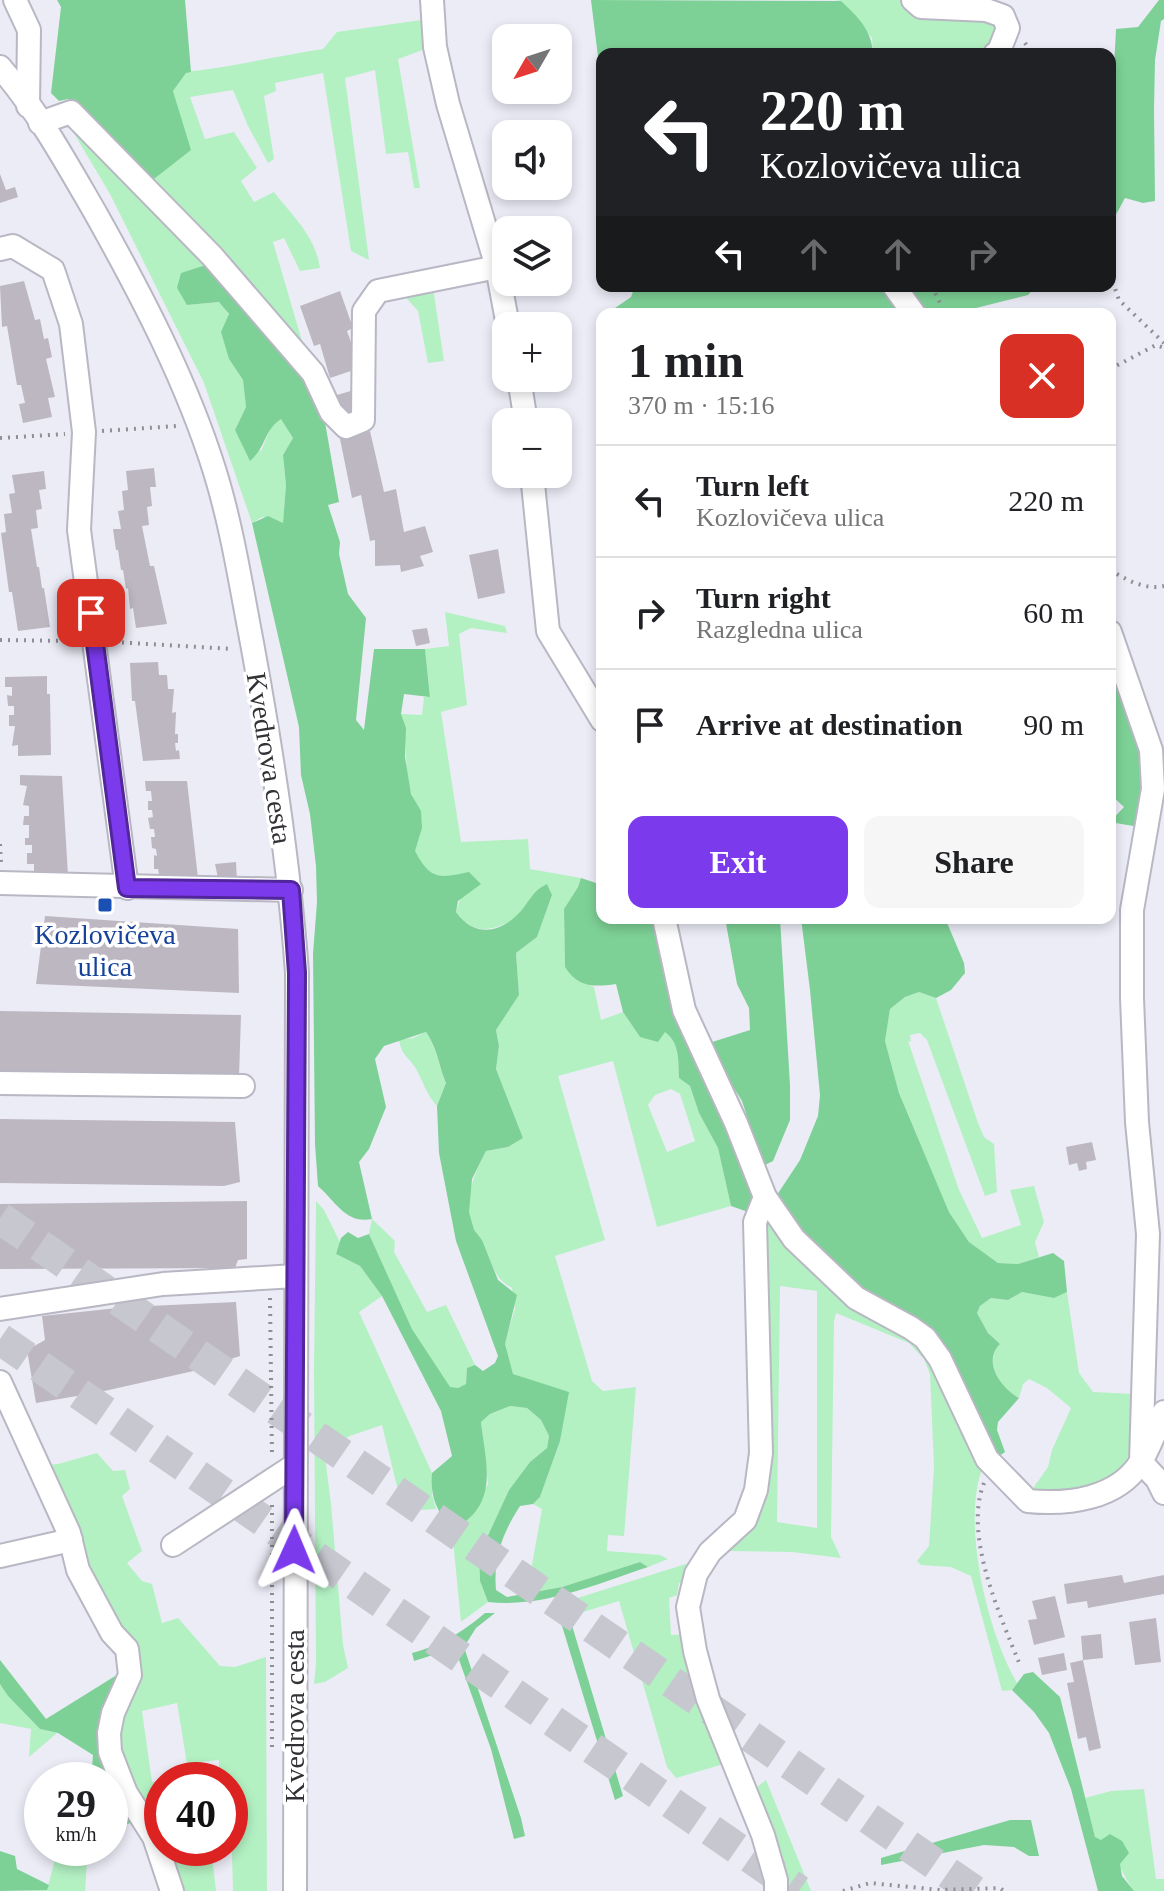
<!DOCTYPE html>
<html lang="en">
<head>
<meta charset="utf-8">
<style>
	:root { --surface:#fff; --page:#f6f6f6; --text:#202124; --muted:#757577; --line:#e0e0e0; --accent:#7c3aed }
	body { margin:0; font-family:"Times New Roman",serif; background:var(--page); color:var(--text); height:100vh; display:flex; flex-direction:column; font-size:30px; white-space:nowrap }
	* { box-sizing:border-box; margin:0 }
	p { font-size:26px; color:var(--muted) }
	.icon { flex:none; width:44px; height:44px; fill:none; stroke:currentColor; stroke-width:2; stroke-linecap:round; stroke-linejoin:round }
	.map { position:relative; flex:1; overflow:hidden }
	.side { position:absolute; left:596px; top:308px; width:520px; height:616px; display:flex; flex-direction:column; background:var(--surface); border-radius:16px; box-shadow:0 4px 12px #0003 }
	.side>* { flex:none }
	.top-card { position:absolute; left:596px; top:48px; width:520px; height:244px; border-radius:16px; box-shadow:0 4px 12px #0003; background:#202124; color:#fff; overflow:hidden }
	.needle { width:52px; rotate:231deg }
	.fabs { position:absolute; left:492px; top:24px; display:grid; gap:16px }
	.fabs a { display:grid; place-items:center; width:80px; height:80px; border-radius:16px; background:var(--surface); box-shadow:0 4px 12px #0003; font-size:40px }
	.speed { position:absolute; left:24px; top:1762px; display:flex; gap:16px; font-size:40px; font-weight:700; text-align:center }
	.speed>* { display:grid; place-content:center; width:104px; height:104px; border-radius:50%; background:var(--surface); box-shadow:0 4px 12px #0003; line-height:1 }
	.speed small { font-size:20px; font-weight:400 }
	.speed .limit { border:12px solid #d22; background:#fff; color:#111 }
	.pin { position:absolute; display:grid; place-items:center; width:68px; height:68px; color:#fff; margin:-34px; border-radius:16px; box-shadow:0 4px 12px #0006 }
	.me { position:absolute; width:88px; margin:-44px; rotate:1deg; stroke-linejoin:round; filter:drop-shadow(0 0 6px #0008) }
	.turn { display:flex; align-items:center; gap:28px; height:168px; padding:0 32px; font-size:36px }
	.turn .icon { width:104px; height:104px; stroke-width:2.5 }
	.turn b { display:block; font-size:56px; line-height:68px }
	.lanes { display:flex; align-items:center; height:76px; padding:0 32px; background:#0003; justify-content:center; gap:40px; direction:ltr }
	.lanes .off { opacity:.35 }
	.round { display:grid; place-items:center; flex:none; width:84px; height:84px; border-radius:16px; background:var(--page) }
	.summary { display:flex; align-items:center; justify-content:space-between; height:136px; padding:0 32px }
	h1 { font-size:48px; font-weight:600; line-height:60px }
	.action { display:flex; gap:16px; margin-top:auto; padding:16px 32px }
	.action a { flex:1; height:92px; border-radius:16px; background:var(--accent); color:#fff; font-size:32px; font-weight:600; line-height:92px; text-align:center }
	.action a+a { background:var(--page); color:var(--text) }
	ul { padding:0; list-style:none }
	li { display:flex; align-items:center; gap:24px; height:112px; padding:0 32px; border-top:2px solid var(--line) }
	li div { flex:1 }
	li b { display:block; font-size:30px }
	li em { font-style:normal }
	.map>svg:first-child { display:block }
	.green { fill:#b3f1c3; fill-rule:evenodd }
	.forest { fill:#7dd196 }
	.building { fill:#bdb7c2 }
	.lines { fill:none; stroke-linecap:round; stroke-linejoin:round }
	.highway-tunnel { stroke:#c7c7d0; stroke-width:32; stroke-dasharray:32 16; stroke-linecap:butt }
	.minor-casing { stroke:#b8b7c3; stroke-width:26 }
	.path { stroke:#8e8e95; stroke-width:4; stroke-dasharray:2 6; stroke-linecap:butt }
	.minor { stroke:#fff; stroke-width:22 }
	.route-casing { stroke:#51269a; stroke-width:20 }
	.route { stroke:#7c3aed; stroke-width:14 }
	.transit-dot { fill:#1a4fb4; stroke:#fff; stroke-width:3 }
	.labels { text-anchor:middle; stroke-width:7; stroke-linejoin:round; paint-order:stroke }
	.street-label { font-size:28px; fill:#323236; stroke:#fff }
	.transit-label { font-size:28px; fill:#164399; stroke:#fff }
</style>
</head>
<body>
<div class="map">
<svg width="1164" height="1891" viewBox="0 0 1164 1891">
	<rect width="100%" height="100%" fill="#ececf7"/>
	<g class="green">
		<polygon points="834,0 904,0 960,9 999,25 994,45 984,54 873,54 872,38 841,1"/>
		<path d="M428 19 431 47 398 59 420 188H414L408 152 386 154 375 70 345 78 369 260 351 251 323 73 275 83 276 91 264 96 274 159 268 163 248 126 233 90 190 97 205 139 234 132 257 168 241 181 254 202 274 192C293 217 315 235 320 268L300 271 284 238 273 242 302 341 295 342 150 182 168 166 180 116 173 91 186 72C232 67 277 56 323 49L337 32Z"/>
		<polygon points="69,125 209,264 187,305 220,302 229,315 229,359 243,380 246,407 235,430 261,451 272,425 282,418 293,438 283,455 286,485 283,523 262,517 252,523 204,383 110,194"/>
		<polygon points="433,288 444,361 428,363 418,311 402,293"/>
		<path d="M445 612 505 626 507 633 471 628 459 634 467 705 441 712 461 842 528 839 530 869 581 878 578 887 564 909 565 967 577 980 594 987 601 1020 623 1012 640 1037 665 1031C680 1043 678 1060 679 1078L690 1086 699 1113 718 1148 731 1206 657 1227 613 1061 558 1076 605 1240 555 1256 592 1381 603 1391 636 1387 624 1536 608 1535 607 1551 660 1555 668 1559 648 1567 640 1562 562 1587 527 1593 542 1509 533 1504 540 1497 560 1441 568 1393 513 1374 504 1344 515 1309 512 1288C496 1279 494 1269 487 1253 484 1245 479 1239 474 1231 460 1205 474 1175 486 1151L508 1147 523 1138 496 1069 499 1046 496 1030 519 995 516 953 537 937 552 895C522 913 483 951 456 912L469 873C438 879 430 879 414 851 417 843 421 835 421 827 423 814 417 808 412 796 403 773 409 739 401 714L422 715 424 697 430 696 425 649 449 646ZM671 1089 680 1094 695 1141 667 1152 648 1105 655 1095Z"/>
		<polygon points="919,992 936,998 978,1123 984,1137 994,1144 997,1192 985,1196 927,1040 920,1033 910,1035 911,1042 908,1041 959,1190 982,1238 1021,1225 1010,1190 1034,1186 1044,1222 1035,1242 1039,1257 1018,1264 998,1263 969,1242 949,1212 899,1093 885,1041 890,1009 905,997"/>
		<path d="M426 1032C438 1051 438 1063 446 1083L437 1106C426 1094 423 1081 415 1067 407 1055 402 1056 399 1040L413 1038Z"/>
		<polygon points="316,1201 324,1210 340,1242 336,1254 360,1266 382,1296 359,1312 432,1473 432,1495 436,1509 403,1511 382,1425 350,1436 329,1447 325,1457 331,1504 343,1645 348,1668 325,1682 314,1684 316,1664 314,1370"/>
		<path d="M770 1218 919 1339 984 1464C960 1519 987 1632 1017 1683L1012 1690 1002 1691 971 1576 951 1567 921 1565 917 1561 929 1546 934 1467 930 1374 924 1359 909 1343 836 1313 834 1322 831 1537 841 1558 792 1552 730 1551 729 1544 748 1527 762 1225ZM780 1286 817 1291V1528L777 1522Z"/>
		<polygon points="372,1219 395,1241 394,1252 427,1312 446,1305 475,1365 467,1369 466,1384 458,1388 450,1388 412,1329 369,1234"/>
		<path d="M1022 1292 1054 1298 1067 1292 1079 1373 1093 1392 1135 1394C1136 1489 1112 1485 1029 1494L1048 1467 1052 1450 1071 1408 1047 1388 1029 1379 1023 1384 1019 1398C1000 1388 983 1362 1000 1344L988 1333 977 1313 980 1306 991 1298 1008 1300Z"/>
		<polygon points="510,1406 527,1408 541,1420 549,1436 547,1448 530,1462 509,1490 479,1555 480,1581 488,1602 461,1622 452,1530 461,1525 488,1484 481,1422 490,1414"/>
		<polygon points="97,1453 113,1471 125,1470 130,1489 122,1496 142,1551 127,1563 142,1581 152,1584 162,1623 178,1618 220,1666 235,1667 266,1657 267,1891 233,1891 230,1780 219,1778 219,1760 200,1762 202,1780 166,1780 189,1776 177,1703 142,1711 152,1782 162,1781 162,1838 126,1786 115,1725 134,1678 43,1465 58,1464"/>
		<polygon points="692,1562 689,1582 679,1583 677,1595 669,1598 671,1635 688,1634 727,1763 676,1778 667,1767 619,1601 570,1616 565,1602"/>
		<polygon points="0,1684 8,1696 40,1729 57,1733 29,1757 31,1729 0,1723"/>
		<polygon points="766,1780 811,1891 783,1891 752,1791"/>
		<path d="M1144 1789 1156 1879H1164V1891H1134C1121 1874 1116 1848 1095 1837L1085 1798 1111 1791Z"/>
		<polygon points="58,1848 88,1848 85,1891 10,1891 47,1890"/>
		<polygon points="167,1848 211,1848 216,1891 178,1891"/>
	</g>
	<g class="forest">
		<polygon points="57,0 185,0 191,72 186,73 173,91 191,150 150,182 68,99 59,101 51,93 61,7"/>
		<path d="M591 0 841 1C858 17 872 30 873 54H602V142L600 73Z"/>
		<polygon points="1159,0 1164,0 1164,19 1161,21 1155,60 1154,109 1155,201 1143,203 1125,198 1113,220 1110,219 1110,72 1114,67 1116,29 1138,27"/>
		<path d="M209 264 320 394 339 502 328 505 340 542 339 554 348 594 366 618 356 720 364 730 374 649H425L430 697 404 694 401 714 406 728 405 757 411 794 421 811 422 828 415 851C430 879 438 879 469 872L481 884 458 901 456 912C472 935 496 935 516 916 528 906 531 891 547 884L552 895 537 937 516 953 519 995 496 1030 499 1046 496 1069 523 1138 508 1147 486 1151 472 1179 469 1212 474 1230 482 1240 498 1280 517 1295 505 1344 513 1374 569 1392 560 1441 540 1497 533 1504 520 1506C503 1532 493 1558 496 1590L507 1597 562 1587 640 1562 648 1567C597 1584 543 1608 488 1602L480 1581 479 1555 509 1490 530 1462 547 1448 549 1436 541 1420 527 1408 510 1406 490 1414 481 1422C486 1466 500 1505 452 1530 437 1511 430 1498 432 1473L452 1456 441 1411 382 1296 360 1266 336 1254 341 1238 348 1232 358 1238 369 1234 412 1329 450 1387 458 1388 466 1384 467 1368 475 1365 483 1371 495 1363 498 1356 456 1241 439 1153 437 1106 446 1083C438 1063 438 1050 426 1032L384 1046 375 1059 386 1107 369 1149 359 1162 372 1219C346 1224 337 1203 318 1186L315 1144 313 954 317 902 316 866 310 814 301 775 299 727 252 523 268 516 283 523 286 485 283 455 293 438 281 419C264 430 267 446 250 461L235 430 246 407 243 380 229 359 221 332 229 314 219 302 187 305 177 288 181 273Z"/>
		<polygon points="635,286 888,286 907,314 616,314 615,308 631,297"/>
		<polygon points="902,286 1036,286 1028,295 952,314 922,314"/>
		<polygon points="1110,646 1145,754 1139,827 1110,822 1124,807 1110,794"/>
		<path d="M581 878 602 885V918H657L678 1025 710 1065 755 1198 748 1212 731 1206 718 1148 699 1113 690 1086 679 1078C678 1060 680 1043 665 1032L658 1042 640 1037 623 1012 616 984C594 987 578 988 565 967L564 909 578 887Z"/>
		<polygon points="725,918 780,918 790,1085 790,1120 773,1161 763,1166 742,1101 706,1044 750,1030 749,1008 737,984"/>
		<path d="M801 918H945L964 963 965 973 951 990 936 998 919 992 905 997 890 1009 885 1041 899 1093 949 1212 969 1242 998 1263 1018 1264 1053 1253 1064 1261 1067 1292 1054 1298 1022 1292 1008 1300 991 1298 980 1306 977 1313 988 1333 1000 1344C982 1362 1001 1388 1019 1398L998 1422 997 1430 1005 1452 996 1458 946 1357 834 1273 775 1198 800 1160 818 1116 820 1095 810 990Z"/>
		<polygon points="565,1602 623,1796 615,1800 556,1606"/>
		<path d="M485 1613H495L476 1628 464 1647 521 1818 525 1836 514 1839 491 1749 458 1657 452 1649 414 1661 412 1653C442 1645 461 1633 485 1613Z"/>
		<polygon points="0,1660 46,1719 128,1668 103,1729 136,1820 126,1825 110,1802 110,1780 91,1780 93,1755 58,1733 40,1729 8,1696 0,1684"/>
		<polygon points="1033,1672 1060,1697 1095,1837 1101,1840 1110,1834 1122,1841 1129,1853 1120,1864 1122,1876 1134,1891 1098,1891 1071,1789 1049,1733 1034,1712 1012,1690 1024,1674"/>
		<polygon points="1010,1820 1031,1820 1039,1856 1029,1856 1014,1847 984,1845 881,1865 881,1858"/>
		<polygon points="0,1851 15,1856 17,1869 49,1885 47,1890 0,1891"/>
	</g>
	<g class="building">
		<polygon points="0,174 6,190 15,187 18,197 0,203"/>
		<polygon points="24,281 35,320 40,319 44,339 48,338 52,357 46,359 55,397 48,398 52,417 23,423 19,404 25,403 21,385 17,385 7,326 2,327 0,286"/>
		<polygon points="340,291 353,328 347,331 360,368 330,378 320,344 314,346 300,306"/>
		<polygon points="354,390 359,413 343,418 337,395"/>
		<polygon points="370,431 384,492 396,489 404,532 425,526 433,552 420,556 424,566 401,572 400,565 375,566 375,540 370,541 361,495 352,498 340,439"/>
		<polygon points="154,468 156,487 150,487 152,506 147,507 149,525 142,526 150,566 154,566 167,624 136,628 133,608 130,609 128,588 126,589 123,570 121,570 118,550 116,550 113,529 121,529 118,511 124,510 122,491 128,490 126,471"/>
		<polygon points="44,471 46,489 39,490 42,509 36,510 38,528 31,529 37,567 39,567 42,588 44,588 50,627 18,631 12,592 9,592 1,533 6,532 4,514 12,513 9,494 15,493 12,475"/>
		<polygon points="498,549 505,593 478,599 469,555"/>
		<polygon points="427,628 430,643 416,646 412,630"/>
		<polygon points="158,662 159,675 167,675 168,689 174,689 172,713 176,712 175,734 178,734 178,743 175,743 176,751 179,750 180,759 143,761 135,701 132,701 130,663"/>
		<polygon points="47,676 47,694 50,694 51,755 18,756 18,745 12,746 15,726 9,726 9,715 14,715 14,706 8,706 7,695 12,696 12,687 5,687 5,677"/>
		<polygon points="20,775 62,776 68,875 34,875 34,864 27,864 27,853 32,853 32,845 25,845 25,838 29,838 29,825 23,825 24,816 29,816 29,806 23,805 27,786 20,785"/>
		<polygon points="145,781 187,781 198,878 160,879 158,869 154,869 154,855 157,856 156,849 152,848 151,837 155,837 154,829 150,829 148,818 153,817 152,810 148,810 148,801 152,801 151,791 146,791"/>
		<polygon points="236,862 237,881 226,882 225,877 218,878 215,864"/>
		<polygon points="45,916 238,929 239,993 36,984"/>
		<polygon points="0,1011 241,1015 239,1077 0,1076"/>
		<polygon points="0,1119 235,1122 240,1182 224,1186 0,1183"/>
		<polygon points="1092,1142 1096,1160 1086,1162 1087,1169 1079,1171 1077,1163 1069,1165 1066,1147"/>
		<polygon points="247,1201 247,1259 238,1260 235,1268 0,1269 0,1204"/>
		<polygon points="236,1302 240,1356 198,1370 100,1392 36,1403 27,1350 45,1340 42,1316 127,1307"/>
		<polygon points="1122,1575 1124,1583 1164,1575 1164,1594 1088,1608 1087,1601 1067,1604 1064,1584"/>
		<polygon points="1055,1596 1065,1637 1034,1645 1028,1620 1037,1619 1032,1601"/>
		<polygon points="1156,1618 1161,1662 1135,1665 1129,1622"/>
		<polygon points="1101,1634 1103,1658 1083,1660 1081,1636"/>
		<polygon points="1064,1653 1067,1670 1042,1675 1038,1658"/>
		<polygon points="1083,1660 1101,1748 1089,1751 1086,1737 1078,1739 1067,1683 1074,1682 1070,1663"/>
	</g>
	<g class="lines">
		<g class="highway-tunnel">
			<polyline points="0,1218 974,1891"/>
			<polyline points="0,1339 799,1891"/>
		</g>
		<g class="minor-casing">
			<g id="minor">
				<polyline points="15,0 29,30 28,106"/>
				<polyline points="432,0 435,47 448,104 497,267 508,326"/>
				<polyline points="913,0 921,7 986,10 1003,16 1008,28 999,51 995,54"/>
				<path d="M0 67C38 111 67 164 96 214 142 296 187 382 215 472 232 527 241 586 252 643 272 752 289 862 297 973L295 1891"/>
				<polyline points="40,123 71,112 212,256 313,373 331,412 346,427 363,420 364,311 378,291 497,267"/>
				<polyline points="0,249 13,246 53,270 71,324 84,432 79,530 127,888"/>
				<polyline points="894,286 914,314"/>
				<polyline points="519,378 526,422"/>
				<polyline points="532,474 548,631 602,720"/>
				<polyline points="1110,632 1151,750 1153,789 1132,910 1132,998 1137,1122 1148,1234 1141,1462 1157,1479 1164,1493"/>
				<polyline points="0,883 291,890"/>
				<path d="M664 918 684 1010 736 1123 765 1197 794 1239 856 1298 911 1328 925 1338 940 1359 987 1459 1028 1501C1068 1505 1117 1499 1140 1463 1150 1447 1156 1428 1164 1412"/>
				<polyline points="0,1083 243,1086"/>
				<polyline points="765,1197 755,1222 761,1453 756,1490 745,1520 710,1552 696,1574 688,1607 695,1651 708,1699 763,1835 776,1880 776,1891"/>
				<polyline points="0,1309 163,1284 295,1276"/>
				<polyline points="0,1382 69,1533 78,1570 112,1633 127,1649 130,1675 113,1713 109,1733 110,1752 126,1793 154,1837 172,1891"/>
				<polyline points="173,1545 295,1465"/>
				<polyline points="0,1556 71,1540"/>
			</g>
		</g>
		<g class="path">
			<polyline points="1025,43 1033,54"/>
			<polyline points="1110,274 1119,300 1164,343"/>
			<polyline points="932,286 940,303 938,314"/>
			<polyline points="1110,369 1156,345 1164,348"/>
			<polyline points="102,431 177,426"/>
			<polyline points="0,438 65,434"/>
			<path d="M1110 570C1127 580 1144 590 1164 586"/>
			<polyline points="0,640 74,641"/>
			<polyline points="114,642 233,649"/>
			<polyline points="0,844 1,862"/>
			<polyline points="270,1298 272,1457"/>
			<path d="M984 1483C963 1535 1000 1615 1020 1665"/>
			<polyline points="272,1505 272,1753"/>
			<polyline points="843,1891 870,1883 940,1890 1000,1888 1004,1891"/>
		</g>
		<use href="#minor" class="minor"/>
	</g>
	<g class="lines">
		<g class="route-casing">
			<polyline id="route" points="91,613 127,888 291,890 297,973 294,1550"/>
		</g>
		<use href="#route" class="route"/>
	</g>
	<rect class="transit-dot" x="97" y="897" width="16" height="16" rx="4"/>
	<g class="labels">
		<g class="street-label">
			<text transform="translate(270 758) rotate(81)" y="10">Kvedrova cesta</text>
			<text transform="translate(294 1716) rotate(-90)" y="10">Kvedrova cesta</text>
		</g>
		<g class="transit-label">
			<text x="105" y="944">Kozlovičeva<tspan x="105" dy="32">ulica</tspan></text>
		</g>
	</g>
</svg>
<div class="fabs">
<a><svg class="needle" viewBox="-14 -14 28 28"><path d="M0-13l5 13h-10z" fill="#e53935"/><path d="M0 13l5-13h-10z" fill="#757577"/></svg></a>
<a><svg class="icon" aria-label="sound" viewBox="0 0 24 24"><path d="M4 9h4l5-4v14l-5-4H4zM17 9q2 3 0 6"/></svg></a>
<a><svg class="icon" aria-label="layers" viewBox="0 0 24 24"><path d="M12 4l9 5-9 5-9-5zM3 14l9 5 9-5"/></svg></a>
<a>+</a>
<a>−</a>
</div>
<div class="speed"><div>29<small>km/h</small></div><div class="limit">40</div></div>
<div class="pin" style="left:91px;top:613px;background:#d93025"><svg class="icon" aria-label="arrive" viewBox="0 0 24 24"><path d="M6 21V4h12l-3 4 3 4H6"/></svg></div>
<svg class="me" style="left:294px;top:1550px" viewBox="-20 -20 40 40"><path d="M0-17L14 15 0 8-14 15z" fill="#7c3aed" stroke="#fff" stroke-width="4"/></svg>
<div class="top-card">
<div class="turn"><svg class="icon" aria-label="left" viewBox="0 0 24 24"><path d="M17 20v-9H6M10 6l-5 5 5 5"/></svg><div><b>220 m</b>Kozlovičeva ulica</div></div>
<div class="lanes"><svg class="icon" aria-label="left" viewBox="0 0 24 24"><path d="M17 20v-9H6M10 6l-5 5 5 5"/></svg><svg class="icon off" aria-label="ahead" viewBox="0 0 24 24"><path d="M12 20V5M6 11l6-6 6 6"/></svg><svg class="icon off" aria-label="ahead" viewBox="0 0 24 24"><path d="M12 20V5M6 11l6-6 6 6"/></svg><svg class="icon off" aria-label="right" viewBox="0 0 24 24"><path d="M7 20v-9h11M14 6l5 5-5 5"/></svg></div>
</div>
<section class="side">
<div class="summary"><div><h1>1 min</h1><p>370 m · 15:16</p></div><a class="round" style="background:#d93025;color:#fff"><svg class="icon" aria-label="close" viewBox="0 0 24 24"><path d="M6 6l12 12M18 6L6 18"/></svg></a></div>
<ul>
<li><svg class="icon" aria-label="left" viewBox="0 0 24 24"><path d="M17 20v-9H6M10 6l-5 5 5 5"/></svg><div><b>Turn left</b><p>Kozlovičeva ulica</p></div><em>220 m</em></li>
<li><svg class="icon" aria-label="right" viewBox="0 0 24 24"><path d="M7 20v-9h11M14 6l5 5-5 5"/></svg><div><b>Turn right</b><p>Razgledna ulica</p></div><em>60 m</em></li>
<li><svg class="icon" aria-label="arrive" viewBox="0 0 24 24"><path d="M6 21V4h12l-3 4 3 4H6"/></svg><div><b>Arrive at destination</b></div><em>90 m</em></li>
</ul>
<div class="action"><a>Exit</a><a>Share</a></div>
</section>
</div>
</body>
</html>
